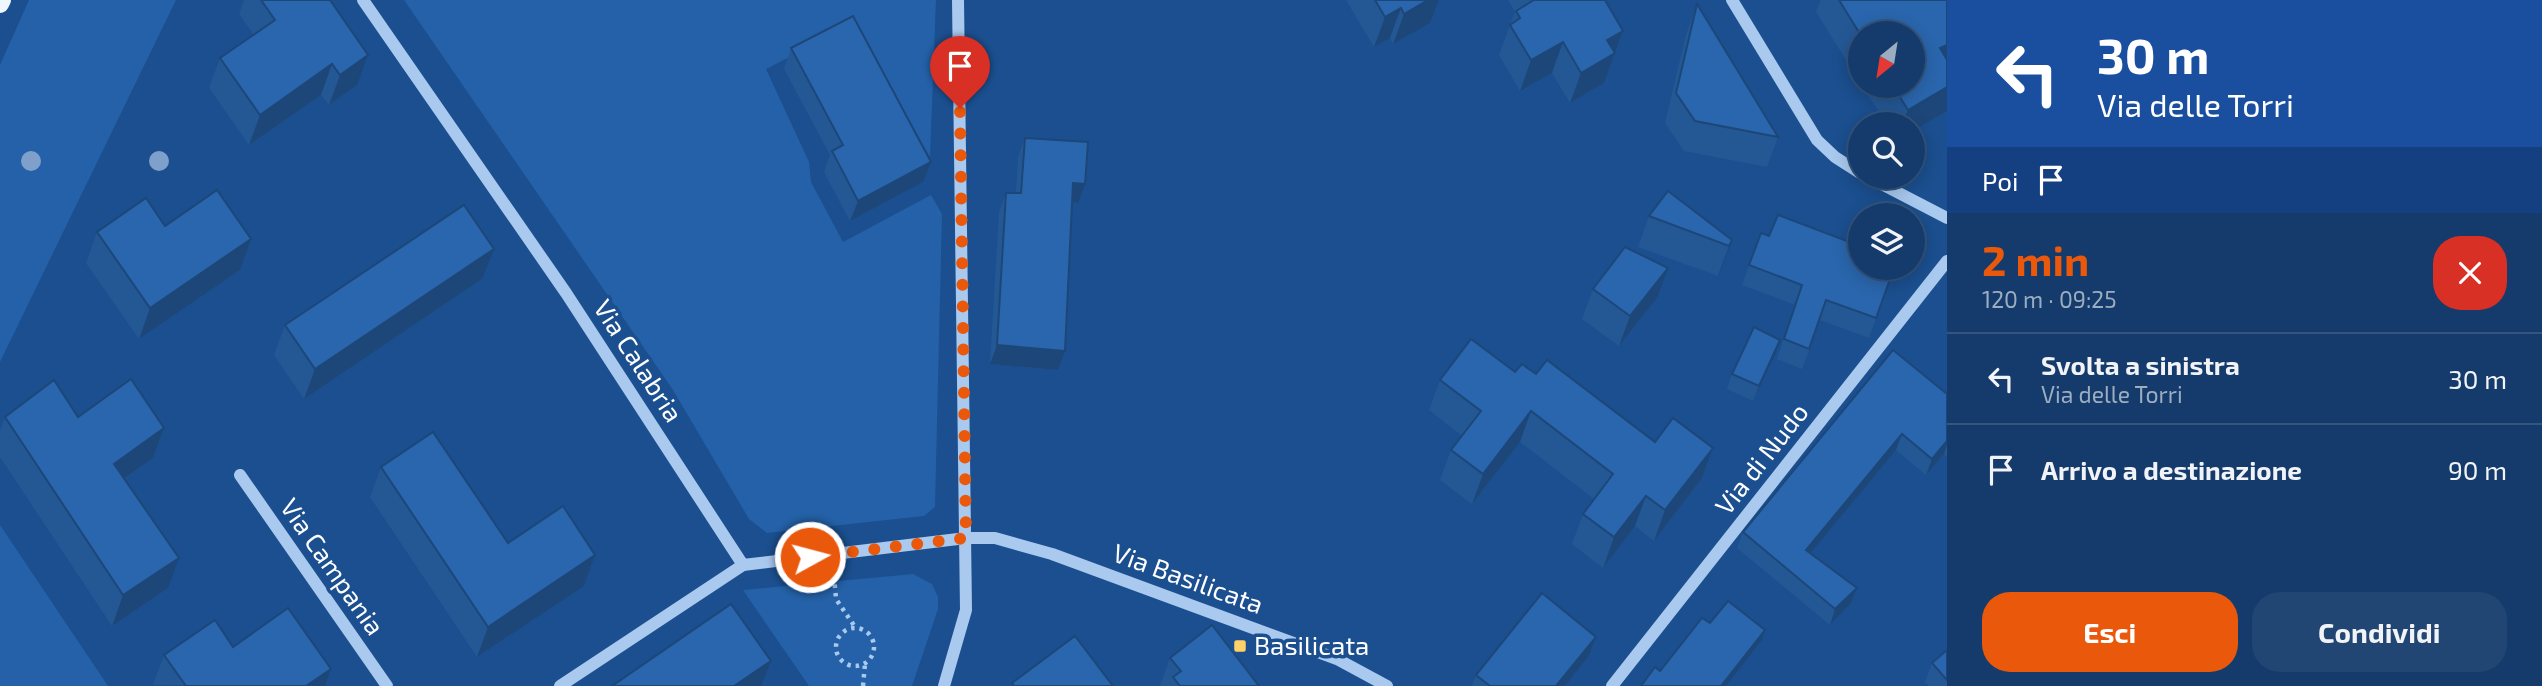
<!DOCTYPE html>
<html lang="it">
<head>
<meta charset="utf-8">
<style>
	:root { --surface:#143b6b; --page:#214673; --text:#f1f3f6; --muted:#9dadc1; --line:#33557e; --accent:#ea580c }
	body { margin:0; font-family:"Exo 2",sans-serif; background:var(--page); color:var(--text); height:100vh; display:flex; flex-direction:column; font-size:26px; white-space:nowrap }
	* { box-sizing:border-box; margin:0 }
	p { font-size:23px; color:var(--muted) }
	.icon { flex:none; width:38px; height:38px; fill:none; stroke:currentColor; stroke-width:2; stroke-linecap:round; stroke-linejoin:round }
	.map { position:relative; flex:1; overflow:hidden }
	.sheet { display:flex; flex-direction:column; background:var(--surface); width:595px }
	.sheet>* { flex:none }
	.hud { background:#1a4fa0; color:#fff; overflow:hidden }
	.needle { width:46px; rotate:210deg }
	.controls { position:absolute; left:1848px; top:21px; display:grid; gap:14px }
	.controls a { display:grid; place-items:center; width:77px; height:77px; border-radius:50%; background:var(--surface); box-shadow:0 4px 18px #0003,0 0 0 2px var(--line); font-size:35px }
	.pin { position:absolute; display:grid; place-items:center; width:60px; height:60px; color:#fff; margin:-72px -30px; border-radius:50% 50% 50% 0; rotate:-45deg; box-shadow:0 0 7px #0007 }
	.pin .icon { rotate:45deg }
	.me { position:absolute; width:77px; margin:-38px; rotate:83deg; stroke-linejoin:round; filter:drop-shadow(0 0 5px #0008) }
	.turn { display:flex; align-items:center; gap:24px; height:147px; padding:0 35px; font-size:32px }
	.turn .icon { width:91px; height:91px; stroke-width:2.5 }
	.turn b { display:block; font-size:49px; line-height:60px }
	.then { display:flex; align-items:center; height:66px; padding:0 35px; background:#0003; gap:14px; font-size:26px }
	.round { display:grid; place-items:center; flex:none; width:74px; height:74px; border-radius:28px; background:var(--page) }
	.overview { display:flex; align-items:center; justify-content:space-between; height:119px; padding:0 35px }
	h1 { font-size:42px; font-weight:700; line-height:52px; color:var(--accent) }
	.button { display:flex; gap:14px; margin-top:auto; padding:14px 35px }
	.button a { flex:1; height:80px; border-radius:28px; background:var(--accent); color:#fff; font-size:28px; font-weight:700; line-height:80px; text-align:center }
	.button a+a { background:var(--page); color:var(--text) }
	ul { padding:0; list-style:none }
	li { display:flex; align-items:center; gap:21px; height:91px; padding:0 35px; border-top:2px solid var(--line) }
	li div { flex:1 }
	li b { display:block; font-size:26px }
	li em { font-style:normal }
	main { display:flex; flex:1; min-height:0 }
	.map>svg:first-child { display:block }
	.green { fill:#2461a8 }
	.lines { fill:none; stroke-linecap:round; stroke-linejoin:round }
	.path { stroke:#a9c9ee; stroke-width:4.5; stroke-dasharray:3.5 5; stroke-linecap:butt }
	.minor { stroke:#a9c9ee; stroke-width:12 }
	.major { stroke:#f0f6ff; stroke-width:18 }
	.tree { fill:#7ea0ca }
	.wall { fill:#245895 }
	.shaded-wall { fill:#1d4779 }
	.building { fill:#2a66ad; stroke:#1d4779; stroke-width:2 }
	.route { stroke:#ea580c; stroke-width:12; stroke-dasharray:0 21.6 }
	.poi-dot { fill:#ffd166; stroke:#1b4f8f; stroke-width:2.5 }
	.labels { text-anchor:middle; stroke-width:7; stroke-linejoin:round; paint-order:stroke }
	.street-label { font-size:26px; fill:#fff; stroke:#1b4f8f }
	.poi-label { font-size:26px; fill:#fff; stroke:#1b4f8f; text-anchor:start }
</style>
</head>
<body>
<main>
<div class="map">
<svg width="1947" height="686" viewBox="0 0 1947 686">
	<rect width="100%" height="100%" fill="#1b4f8f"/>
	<g class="green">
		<polygon points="29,0 176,0 0,362 0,65"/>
		<polygon points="404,0 936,0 930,157 854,24 766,69 809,162 811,182 843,242 931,195 942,214 935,507 924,516 767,533 749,519 673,390"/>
		<polygon points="0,525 108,686 0,686"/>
		<polygon points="913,574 932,584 938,597 938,609 912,686 809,686 743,590"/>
	</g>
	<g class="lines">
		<g class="path">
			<polyline points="834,576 836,599 855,627"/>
			<circle cx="855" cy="647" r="19"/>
			<polyline points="863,686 865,664"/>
		</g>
		<g class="minor">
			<polyline points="363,0 566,293 743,565 966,538 995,538 1052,554 1337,659 1387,686"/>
			<polyline points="1732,0 1817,140 1835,157 1860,173"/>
			<polyline points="1868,177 1947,218"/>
			<polyline points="240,475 387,686"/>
			<polyline points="560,686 743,565"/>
			<polyline points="944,686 966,610 958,0"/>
			<polyline points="1612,686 1947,261"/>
		</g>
		<polyline class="major" points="0,4 2,0"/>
	</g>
	<g class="tree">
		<circle cx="31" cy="161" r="10"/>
		<circle cx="159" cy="161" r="10"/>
	</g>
	<g class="wall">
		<polygon points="244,0 330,0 357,85 329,105 321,95 249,145 209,88 220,58 254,35 239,14"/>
		<polygon points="1346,0 1439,0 1430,23 1393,44 1390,38 1374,47"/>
		<polygon points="1508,0 1605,0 1623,31 1604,83 1570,103 1552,73 1520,91 1499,55 1515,12"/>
		<polygon points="1821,0 1947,0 1947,111 1913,131 1913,124 1887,124 1862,86 1913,86 1860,33 1860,82 1816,12"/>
		<polygon points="1697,4 1778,137 1767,167 1684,151 1665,123 1686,35"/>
		<polygon points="791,48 923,182 850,221 824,172 830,155 784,69"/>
		<polygon points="1025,138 1078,203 1072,203 1058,370 990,364 999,212 1006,193 1016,193 1018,157"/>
		<polygon points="1649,216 1732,240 1718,276 1638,247"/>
		<polygon points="165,226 240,270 139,339 86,263 97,232"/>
		<polygon points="1761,233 1769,236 1894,268 1869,338 1820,320 1802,369 1777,359 1795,305 1742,285"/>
		<polygon points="482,279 304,399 274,355 285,325"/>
		<polygon points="1593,289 1657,298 1619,346 1582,319"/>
		<polygon points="1775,355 1753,401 1727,389 1732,374"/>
		<polygon points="1515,372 1536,374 1655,442 1713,448 1702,478 1654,541 1635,526 1603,568 1572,544 1583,514 1594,499 1520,442 1472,504 1440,480 1451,450 1462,436 1429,410 1440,380"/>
		<polygon points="1947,394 1947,457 1944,454 1926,475 1896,450 1810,554 1857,588 1851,603 1830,625 1737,548 1743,532"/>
		<polygon points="5,417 78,417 164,428 153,458 125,479 168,588 112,626 0,457 0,431"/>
		<polygon points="381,467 508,543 595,555 584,586 477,657 370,497"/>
		<polygon points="233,647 331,669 325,686 153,685 164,655"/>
		<polygon points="1947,650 1947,686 1929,686 1925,682 1932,663"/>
		<polygon points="1588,657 1565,686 1472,686 1476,675"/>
		<polygon points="1170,658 1259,686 1160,686"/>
	</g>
	<g class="shaded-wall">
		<polygon points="1428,0 1439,0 1430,23 1393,44 1404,14"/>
		<polygon points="1401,8 1390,38 1374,47 1385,17"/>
		<polygon points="1623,31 1604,83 1570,103 1581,73 1607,40"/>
		<polygon points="1563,42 1552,73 1520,91 1531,60"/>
		<polygon points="1947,45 1947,69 1940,48"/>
		<polygon points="368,55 357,85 329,105 340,75"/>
		<polygon points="332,64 321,95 249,145 260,115"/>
		<polygon points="1947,87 1947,111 1913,131 1913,124 1902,124 1908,110"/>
		<polygon points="931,162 923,182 850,221 858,201"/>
		<polygon points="1073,183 1085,184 1078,203 1066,202"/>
		<polygon points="251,239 240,270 139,339 150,308"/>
		<polygon points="1732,240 1721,270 1718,276 1729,246"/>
		<polygon points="494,249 482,279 304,399 315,369"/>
		<polygon points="1668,268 1657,298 1619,346 1630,316"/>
		<polygon points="1780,340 1775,355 1753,401 1759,386"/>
		<polygon points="997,345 1065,351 1058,370 990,364"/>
		<polygon points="1531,411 1520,442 1472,504 1483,474"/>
		<polygon points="164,428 153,458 103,494 114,464"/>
		<polygon points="1902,434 1896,450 1800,566 1806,550"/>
		<polygon points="1947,441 1947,445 1944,454 1926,475 1932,459"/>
		<polygon points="1713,448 1702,478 1654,541 1665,510"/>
		<polygon points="1646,496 1635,526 1603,568 1614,537"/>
		<polygon points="595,555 584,586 477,657 488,627"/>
		<polygon points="179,558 168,588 112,626 123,595"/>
		<polygon points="1857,588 1851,603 1830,625 1835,609"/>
		<polygon points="1765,630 1762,640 1726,686 1721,686"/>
		<polygon points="1596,637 1588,657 1565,686 1556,686"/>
		<polygon points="771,661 761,686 734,686"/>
		<polygon points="331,669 325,686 306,686"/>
	</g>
	<g class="building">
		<polygon points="261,0 330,0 368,55 340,75 332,64 260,115 220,58 275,20"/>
		<polygon points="1375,0 1428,0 1404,14 1401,8 1385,17"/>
		<polygon points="1534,0 1605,0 1623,31 1607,40 1615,53 1581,73 1563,42 1531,60 1510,25 1520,18 1516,11"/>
		<polygon points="1839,0 1947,0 1947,45 1940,48 1947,60 1947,87 1908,110 1893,86 1913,86 1913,33 1860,33 1860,34"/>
		<polygon points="1697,4 1778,137 1695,121 1676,93"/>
		<polygon points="853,16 931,162 858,201 832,151 843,145 791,48"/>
		<polygon points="1025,138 1088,142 1085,184 1073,183 1065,351 997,345 1006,193 1021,193"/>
		<polygon points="217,190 251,239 150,308 97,232 146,198 165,226"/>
		<polygon points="1668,191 1732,240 1729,246 1649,216"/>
		<polygon points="464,205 494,249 315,369 285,325"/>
		<polygon points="1778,215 1860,246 1860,268 1894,268 1876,318 1826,300 1809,349 1784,339 1802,285 1749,265 1761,233 1769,236"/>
		<polygon points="1625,247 1668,268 1630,316 1593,289"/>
		<polygon points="1754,327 1780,340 1759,386 1732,374"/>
		<polygon points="1471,339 1515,372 1522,364 1536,374 1547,360 1655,442 1673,418 1713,448 1665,510 1646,496 1614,537 1583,514 1613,474 1531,411 1483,474 1451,450 1481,411 1440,380"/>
		<polygon points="1893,350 1947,394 1947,441 1932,459 1902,434 1806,550 1857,588 1835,609 1743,532"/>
		<polygon points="131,379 164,428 114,464 179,558 123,595 5,417 54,380 78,417"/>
		<polygon points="433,432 508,543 563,506 595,555 488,627 381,467"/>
		<polygon points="1542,593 1596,637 1556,686 1490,686 1476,675"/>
		<polygon points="1728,601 1765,630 1721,686 1641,686 1655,667 1660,671 1702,618 1710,623"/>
		<polygon points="731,604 771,661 734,686 612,686"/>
		<polygon points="288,608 331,669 306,686 186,686 164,655 215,620 233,647"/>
		<polygon points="1212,625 1259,686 1180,686 1173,677 1181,671 1170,658"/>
		<polygon points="1075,636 1113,686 1014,686 1012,683"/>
		<polygon points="1947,650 1947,680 1932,663"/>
	</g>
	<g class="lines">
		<polyline class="route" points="810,557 966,538 960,108"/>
	</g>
	<rect class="poi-dot" x="1233" y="639" width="14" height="14" rx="3.5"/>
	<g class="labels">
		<g class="street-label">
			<text transform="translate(638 361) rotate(57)" y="9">Via Calabria</text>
			<text transform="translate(1762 459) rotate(-52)" y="9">Via di Nudo</text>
			<text transform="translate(332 567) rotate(55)" y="9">Via Campania</text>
			<text transform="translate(1188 579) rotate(20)" y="9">Via Basilicata</text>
		</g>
		<g class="poi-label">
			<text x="1254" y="655">Basilicata</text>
		</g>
	</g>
</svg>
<div class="controls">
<a><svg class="needle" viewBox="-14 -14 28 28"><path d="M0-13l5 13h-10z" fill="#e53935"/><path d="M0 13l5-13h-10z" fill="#9dadc1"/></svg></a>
<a><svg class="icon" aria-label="search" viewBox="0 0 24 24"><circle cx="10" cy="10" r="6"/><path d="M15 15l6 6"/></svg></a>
<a><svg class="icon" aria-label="layers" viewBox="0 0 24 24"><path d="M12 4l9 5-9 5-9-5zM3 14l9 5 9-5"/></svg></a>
</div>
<div class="pin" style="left:960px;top:108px;background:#d93025"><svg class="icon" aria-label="arrive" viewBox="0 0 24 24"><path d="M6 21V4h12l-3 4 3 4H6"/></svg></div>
<svg class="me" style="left:810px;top:557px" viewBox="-20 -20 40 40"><circle r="17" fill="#ea580c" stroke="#fff" stroke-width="3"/><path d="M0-11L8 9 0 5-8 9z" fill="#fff"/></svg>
</div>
<section class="sheet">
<div class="hud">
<div class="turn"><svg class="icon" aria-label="left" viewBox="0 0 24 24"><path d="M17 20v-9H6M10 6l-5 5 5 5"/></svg><div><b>30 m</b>Via delle Torri</div></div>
<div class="then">Poi<svg class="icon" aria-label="arrive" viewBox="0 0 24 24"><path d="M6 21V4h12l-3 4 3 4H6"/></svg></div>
</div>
<div class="overview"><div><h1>2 min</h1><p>120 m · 09:25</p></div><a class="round" style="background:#d93025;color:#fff"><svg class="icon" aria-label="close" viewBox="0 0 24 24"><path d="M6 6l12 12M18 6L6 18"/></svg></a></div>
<ul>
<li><svg class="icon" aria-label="left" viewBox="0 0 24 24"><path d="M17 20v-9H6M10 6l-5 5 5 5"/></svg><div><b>Svolta a sinistra</b><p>Via delle Torri</p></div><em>30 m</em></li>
<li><svg class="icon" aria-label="arrive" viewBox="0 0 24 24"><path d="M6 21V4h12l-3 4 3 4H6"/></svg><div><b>Arrivo a destinazione</b></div><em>90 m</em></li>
</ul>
<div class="button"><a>Esci</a><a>Condividi</a></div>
</section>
</main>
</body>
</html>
